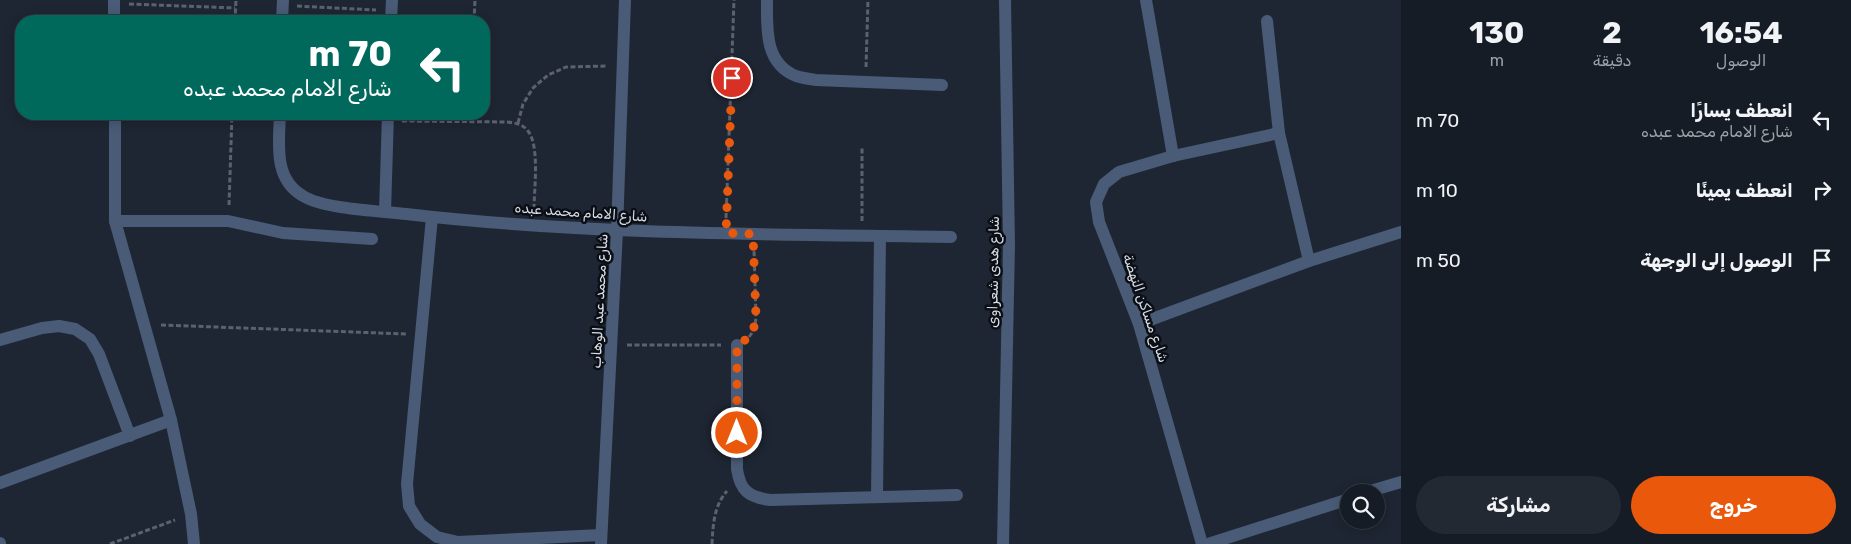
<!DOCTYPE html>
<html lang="ar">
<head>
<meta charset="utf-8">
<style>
	:root { --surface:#161c26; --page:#232932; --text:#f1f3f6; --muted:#9ea1a7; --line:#353a43; --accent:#ea580c }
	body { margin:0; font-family:Rubik,Vazirmatn,sans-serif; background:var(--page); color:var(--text); direction:rtl; height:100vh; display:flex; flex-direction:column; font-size:19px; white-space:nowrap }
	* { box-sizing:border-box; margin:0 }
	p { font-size:16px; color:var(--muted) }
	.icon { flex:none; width:28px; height:28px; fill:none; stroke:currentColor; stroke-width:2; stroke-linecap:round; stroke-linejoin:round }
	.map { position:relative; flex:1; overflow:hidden; direction:ltr }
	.side { display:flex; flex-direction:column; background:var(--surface); width:450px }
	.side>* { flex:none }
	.banner { position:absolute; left:15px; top:15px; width:475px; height:105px; border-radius:20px; box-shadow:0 2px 12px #0003,0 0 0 1px var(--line); direction:rtl; background:#00695c; color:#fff; overflow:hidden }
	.buttons { position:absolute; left:1340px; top:484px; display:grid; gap:10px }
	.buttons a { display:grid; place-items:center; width:45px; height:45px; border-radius:50%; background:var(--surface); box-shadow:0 2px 12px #0003,0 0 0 1px var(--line); font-size:25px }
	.pin { position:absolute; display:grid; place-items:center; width:42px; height:42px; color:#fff; margin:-21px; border:2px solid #fff; border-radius:50%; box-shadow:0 1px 5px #0007 }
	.me { position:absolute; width:55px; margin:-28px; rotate:0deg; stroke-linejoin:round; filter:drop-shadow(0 0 4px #0008) }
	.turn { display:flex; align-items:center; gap:18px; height:105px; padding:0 15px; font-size:22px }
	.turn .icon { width:65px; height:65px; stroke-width:2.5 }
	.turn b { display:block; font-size:35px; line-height:42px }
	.eta { display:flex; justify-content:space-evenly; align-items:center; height:85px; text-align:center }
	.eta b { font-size:30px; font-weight:700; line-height:35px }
	.primary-button { display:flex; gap:10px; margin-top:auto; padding:10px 15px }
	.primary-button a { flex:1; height:58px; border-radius:30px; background:var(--accent); color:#fff; font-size:20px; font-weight:700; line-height:58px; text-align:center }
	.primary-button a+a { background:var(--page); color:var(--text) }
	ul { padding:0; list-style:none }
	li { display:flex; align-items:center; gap:15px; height:70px; padding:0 15px }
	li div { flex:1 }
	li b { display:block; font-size:19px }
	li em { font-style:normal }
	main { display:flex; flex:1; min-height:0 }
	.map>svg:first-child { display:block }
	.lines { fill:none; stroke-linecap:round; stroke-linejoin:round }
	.path { stroke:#5b626e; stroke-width:3; stroke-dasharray:5 2.5; stroke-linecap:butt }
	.minor { stroke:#495b76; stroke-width:12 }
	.route { stroke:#ea580c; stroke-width:9; stroke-dasharray:0 16.2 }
	.labels { text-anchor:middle; stroke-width:5; stroke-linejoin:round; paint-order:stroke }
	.street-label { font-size:14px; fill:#d8dee7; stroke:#0b0f15 }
</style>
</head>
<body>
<main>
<section class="side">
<div class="eta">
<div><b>16:54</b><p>الوصول</p></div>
<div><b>2</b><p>دقيقة</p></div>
<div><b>130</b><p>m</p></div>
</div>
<ul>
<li><svg class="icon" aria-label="left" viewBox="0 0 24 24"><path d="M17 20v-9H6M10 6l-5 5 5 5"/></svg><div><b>انعطف يسارًا</b><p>شارع الامام محمد عبده</p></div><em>70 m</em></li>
<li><svg class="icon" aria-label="right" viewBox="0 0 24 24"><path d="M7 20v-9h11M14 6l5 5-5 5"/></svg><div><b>انعطف يمينًا</b></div><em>10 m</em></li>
<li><svg class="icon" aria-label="arrive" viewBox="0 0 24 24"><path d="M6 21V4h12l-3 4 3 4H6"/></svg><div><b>الوصول إلى الوجهة</b></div><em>50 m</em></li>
</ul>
<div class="primary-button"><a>خروج</a><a>مشاركة</a></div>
</section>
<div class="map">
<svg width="1401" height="544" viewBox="0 0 1401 544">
	<rect width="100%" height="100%" fill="#1e2633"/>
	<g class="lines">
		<g class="path">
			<polyline points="129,4 235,8"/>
			<polyline points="297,6 376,10"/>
			<polyline points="235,21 236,0"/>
			<polyline points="474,21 475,0"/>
			<polyline points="866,67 868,0"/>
			<path d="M402 121 507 122C515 123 523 124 528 131 540 146 534 190 534 209"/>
			<polyline points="471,122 471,114"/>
			<polyline points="518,123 523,104 533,88 548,75 566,67 607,66"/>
			<polyline points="229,205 232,114"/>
			<polyline points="726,218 734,0"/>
			<polyline points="862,221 862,146"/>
			<polyline points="161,325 407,334"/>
			<polyline points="749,337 754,330 756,318 754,250"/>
			<polyline points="627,345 721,345"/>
			<polyline points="110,544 175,520"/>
			<path d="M712 544C713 524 714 506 727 491"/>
		</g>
		<g class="minor">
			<polyline points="114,0 114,21"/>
			<path d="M767 0C767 28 764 63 796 76 802 78 809 79 816 80L942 85"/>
			<polyline points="1146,0 1173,156"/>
			<polyline points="282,21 283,0"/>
			<polyline points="391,21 392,0"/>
			<polyline points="1267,21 1279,133 1309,261"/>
			<polyline points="115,114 115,221 171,420 191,514 194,544"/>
			<path d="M280 114C279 143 273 179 303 196 324 209 379 211 406 214 587 235 769 234 951 237"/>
			<polyline points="385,212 388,114"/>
			<polyline points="432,217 407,484 409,506 420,524 437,537 458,542 601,535"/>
			<polyline points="115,221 228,221 283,233 372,239"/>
			<polyline points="1139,324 1309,261 1401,232"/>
			<polyline points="0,340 42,328 59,326 75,329 90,339 99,354 130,436"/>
			<path d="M737 345V469C740 490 748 497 770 500L957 495"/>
			<polyline points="0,483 171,420"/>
			<polyline points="1367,492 1401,482"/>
			<polyline points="877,497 880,236"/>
			<polyline points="0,543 0,544"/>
			<polyline points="601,544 617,231 625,0"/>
			<polyline points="1003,544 1009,244 1005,0"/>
			<polyline points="1202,544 1139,324 1099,222 1096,202 1104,184 1119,172 1173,156 1279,133"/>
			<polyline points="1208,544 1349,499"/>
		</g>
	</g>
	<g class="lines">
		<path class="route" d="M732 78 726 233 753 234 756 318C754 332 749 339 737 345V433"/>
	</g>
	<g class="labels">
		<g class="street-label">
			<text transform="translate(581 212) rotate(4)" y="5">شارع الامام محمد عبده</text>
			<text transform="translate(993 272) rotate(-89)" y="5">شارع هدى شعراوى</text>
			<text transform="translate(599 301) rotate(-87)" y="5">شارع محمد عبد الوهاب</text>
			<text transform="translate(1146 308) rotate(71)" y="5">شارع مساكن النهضة</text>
		</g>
	</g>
</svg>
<div class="buttons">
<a><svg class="icon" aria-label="search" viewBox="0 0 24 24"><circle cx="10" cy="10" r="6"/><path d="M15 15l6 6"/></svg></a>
</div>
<div class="pin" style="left:732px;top:78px;background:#d93025"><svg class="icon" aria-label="arrive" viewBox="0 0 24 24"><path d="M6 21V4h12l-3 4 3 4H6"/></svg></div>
<svg class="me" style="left:737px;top:433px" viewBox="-20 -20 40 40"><circle r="17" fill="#ea580c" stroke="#fff" stroke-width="3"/><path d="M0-11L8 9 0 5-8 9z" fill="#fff"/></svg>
<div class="banner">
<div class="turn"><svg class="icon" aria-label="left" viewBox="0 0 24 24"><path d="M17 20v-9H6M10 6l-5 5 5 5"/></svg><div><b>70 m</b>شارع الامام محمد عبده</div></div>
</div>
</div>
</main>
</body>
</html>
